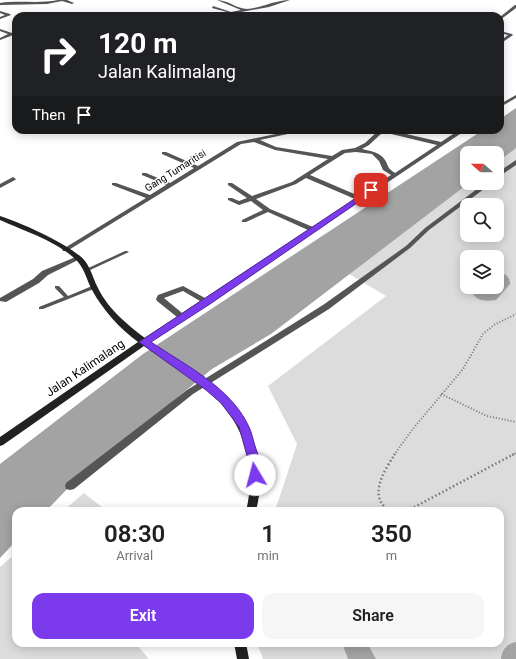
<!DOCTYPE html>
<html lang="en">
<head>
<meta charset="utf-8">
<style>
	:root { --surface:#fff; --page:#f6f6f6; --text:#202124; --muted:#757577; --accent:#7c3aed }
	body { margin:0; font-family:Roboto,sans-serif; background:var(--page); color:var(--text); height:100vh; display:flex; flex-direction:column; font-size:15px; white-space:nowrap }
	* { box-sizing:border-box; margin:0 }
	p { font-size:13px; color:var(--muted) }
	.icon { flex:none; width:22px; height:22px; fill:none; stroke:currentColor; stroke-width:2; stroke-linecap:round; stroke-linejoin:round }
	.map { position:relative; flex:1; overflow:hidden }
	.panel { position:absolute; left:12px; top:507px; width:492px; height:140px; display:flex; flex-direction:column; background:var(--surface); border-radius:12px; box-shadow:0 2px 10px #0003 }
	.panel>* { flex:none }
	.banner { position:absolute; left:12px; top:12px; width:492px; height:122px; border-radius:12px; box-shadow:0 2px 10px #0003; background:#202124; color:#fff; overflow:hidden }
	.needle { width:26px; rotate:291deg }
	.buttons { position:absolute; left:460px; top:146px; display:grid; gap:8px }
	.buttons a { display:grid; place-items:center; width:44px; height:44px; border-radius:8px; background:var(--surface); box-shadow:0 2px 10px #0003; font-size:20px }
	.pin { position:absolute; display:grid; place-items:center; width:34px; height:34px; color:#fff; margin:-17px; border-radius:8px; box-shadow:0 2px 6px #0006 }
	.me { position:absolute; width:44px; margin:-22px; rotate:352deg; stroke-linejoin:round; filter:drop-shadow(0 0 3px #0008) }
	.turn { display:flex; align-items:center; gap:14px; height:84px; padding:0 20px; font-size:18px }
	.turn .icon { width:52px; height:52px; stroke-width:2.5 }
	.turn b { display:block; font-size:28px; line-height:34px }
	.then { display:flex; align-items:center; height:38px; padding:0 20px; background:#0003; gap:8px; font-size:15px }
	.eta { display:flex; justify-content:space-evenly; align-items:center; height:68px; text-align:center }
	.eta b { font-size:24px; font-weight:600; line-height:28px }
	.action { display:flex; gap:8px; margin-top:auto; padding:8px 20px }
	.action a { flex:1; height:46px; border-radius:12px; background:var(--accent); color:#fff; font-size:16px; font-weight:600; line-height:46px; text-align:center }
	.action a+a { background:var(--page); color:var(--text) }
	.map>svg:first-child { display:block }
	.green { fill:#dcdcdc; fill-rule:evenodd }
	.water { fill:#a3a3a3 }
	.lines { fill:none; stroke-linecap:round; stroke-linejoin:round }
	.path-far1 { stroke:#777; stroke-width:2; stroke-dasharray:1 2; stroke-linecap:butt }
	.path { stroke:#777; stroke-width:2.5; stroke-dasharray:1.5 2.5; stroke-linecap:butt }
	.service { fill:#555; fill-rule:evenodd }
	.minor { fill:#555; fill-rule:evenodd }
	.secondary { fill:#222; fill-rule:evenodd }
	.route { fill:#7c3aed; stroke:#51269a }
	.labels { text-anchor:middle; stroke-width:3; stroke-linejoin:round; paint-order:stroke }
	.far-street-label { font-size:10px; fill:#000; stroke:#fff }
	.street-label { font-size:12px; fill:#000; stroke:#fff }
</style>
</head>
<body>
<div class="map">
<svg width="516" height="659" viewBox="0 0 516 659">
	<rect width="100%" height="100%" fill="#fff"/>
	<g class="green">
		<path d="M516 147V659H263L257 643H500V511H275L297 444 268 386 386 296 349 274 467 183H497V161ZM467 205H497V235H467ZM467 257H497V287H467Z"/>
		<polygon points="84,493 107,511 63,511"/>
		<polygon points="16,553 16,643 135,643 149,659 0,659 0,567"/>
	</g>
	<g class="water">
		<polygon points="516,108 516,148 497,162 497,153 467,153 467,183 469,183 271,334 212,369 70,486 46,511 16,511 16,541 0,558 0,464 143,354 483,130 500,130 500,119"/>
		<path d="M497 273C505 273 510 276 510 284L496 300C487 301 478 302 473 294L477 287H497Z"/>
		<path d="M516 642V659H501C502 649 507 644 516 642Z"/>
		<polygon points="342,643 367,643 376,659 348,659"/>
	</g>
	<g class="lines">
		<g class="path-far1">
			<polyline points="441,394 487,416 516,422"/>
			<polyline points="394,455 412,430 463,369 483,334 494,325 516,314"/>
			<polyline points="512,455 516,453"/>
		</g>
		<g class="path">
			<path d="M390 511C367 497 384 471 395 454"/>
			<polyline points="407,511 514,454"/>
		</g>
		<g class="service">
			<polygon points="125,251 127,251 129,252 88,271 84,271 84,270"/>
			<polygon points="55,286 59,286 68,296 92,286 94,286 96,287 96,288 43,309 39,309 39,307 64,297 55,288"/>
		</g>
		<g class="minor">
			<path d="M58 0H67L74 3 72 4 62 1 47 4 0 5V3C19 0 39 4 58 0Z"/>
			<path d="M217 0C228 0 237 9 247 9 261 8 275 0 290 0L269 7 219 16H211L227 12 212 8 213 6 231 12 241 10Z"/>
			<polygon points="515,5 516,5 516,8 500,20 500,17"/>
			<polygon points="0,11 10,14 11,15 0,19 0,17 5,15 0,13"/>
			<polygon points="0,29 12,33 16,31 16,34 0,40 0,38 8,34 0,31"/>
			<polygon points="500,31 512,34 513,35 500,44 500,41 508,35 500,33"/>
			<polygon points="516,95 516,98 500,107 500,104"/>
			<path d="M295 130H306L260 140 276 147 332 156 342 150 355 148 365 143 379 130H389L441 142 459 130H466L210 301V304H206L147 344H141L140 342 141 340 177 317 157 301 156 299 158 295 183 286 205 298 308 230 268 212 246 222H242V220L263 210 251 201 239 205 228 200V198H232L239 201 247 198 228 185V183H232L252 196 292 182 328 159 275 150 254 142 241 144 67 251H63L62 250 63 249 146 198 112 185V183H116L150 195 166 185 142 175V173H146L170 183 194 168 162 154V152H166L198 166 237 142ZM383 132 437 145 395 173C387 168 389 167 385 160 380 152 370 151 362 149L369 145ZM356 152 372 154 379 161 383 170 391 175 359 196 310 175 345 153ZM306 178 355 199 313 227 270 209 256 199 296 184ZM183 291 200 301 182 313 164 298Z"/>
			<polygon points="516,160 516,165 497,178 497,173"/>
			<polygon points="13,177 16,179 15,180 0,188 0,184"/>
			<polygon points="485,183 492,183 429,230 410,248 329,309 193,394 74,489 70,490 66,489 65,486 66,483 187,390 323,305 406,246 425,228"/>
			<polygon points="78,256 82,258 48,275 39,283 6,302 0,301 0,298 33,279 42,271"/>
		</g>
		<g class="secondary">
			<path d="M0 216C20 222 73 246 85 261 91 269 93 278 97 286 103 299 112 310 123 320 167 361 228 379 252 439 262 463 262 487 256 511H246C257 467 245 422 209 392 189 375 166 362 144 346L3 445 0 446V437L138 342C119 328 103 310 92 290 87 281 85 270 78 262 60 242 24 231 0 220Z"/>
			<polygon points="234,643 246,643 249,659 237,659"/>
		</g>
	</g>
	<path class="route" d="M371 188 374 190 373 192 210 304 151 342C185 365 230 387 248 425 252 432 253 441 256 449 259 457 264 469 259 478H251L249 463 239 427 221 403 206 390 139 342Z"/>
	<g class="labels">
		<g class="far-street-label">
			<text transform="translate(175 170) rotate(-32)" y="4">Gang Tumaritisi</text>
		</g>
		<g class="street-label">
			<text transform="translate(85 368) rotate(-34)" y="4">Jalan Kalimalang</text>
		</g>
	</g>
</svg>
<div class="buttons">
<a><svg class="needle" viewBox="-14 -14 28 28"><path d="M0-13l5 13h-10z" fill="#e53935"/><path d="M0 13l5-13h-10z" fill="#757577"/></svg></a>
<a><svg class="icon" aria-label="search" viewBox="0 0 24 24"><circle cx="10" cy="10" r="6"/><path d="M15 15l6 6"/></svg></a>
<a><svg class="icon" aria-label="layers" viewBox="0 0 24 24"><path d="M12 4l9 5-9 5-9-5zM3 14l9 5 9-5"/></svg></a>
</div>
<div class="pin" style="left:371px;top:190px;background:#d93025"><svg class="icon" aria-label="arrive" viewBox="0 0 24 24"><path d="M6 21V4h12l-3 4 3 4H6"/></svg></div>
<svg class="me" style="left:255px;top:475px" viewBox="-20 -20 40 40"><circle r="19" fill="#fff"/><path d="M0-13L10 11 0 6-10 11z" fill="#7c3aed"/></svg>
<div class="banner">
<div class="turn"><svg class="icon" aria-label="right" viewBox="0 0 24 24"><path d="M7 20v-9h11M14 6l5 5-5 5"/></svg><div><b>120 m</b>Jalan Kalimalang</div></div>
<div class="then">Then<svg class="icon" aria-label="arrive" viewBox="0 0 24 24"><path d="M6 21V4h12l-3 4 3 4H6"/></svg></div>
</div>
<section class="panel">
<div class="eta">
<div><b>08:30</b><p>Arrival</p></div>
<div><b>1</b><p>min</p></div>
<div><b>350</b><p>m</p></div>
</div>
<div class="action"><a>Exit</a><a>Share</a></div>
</section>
</div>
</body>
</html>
